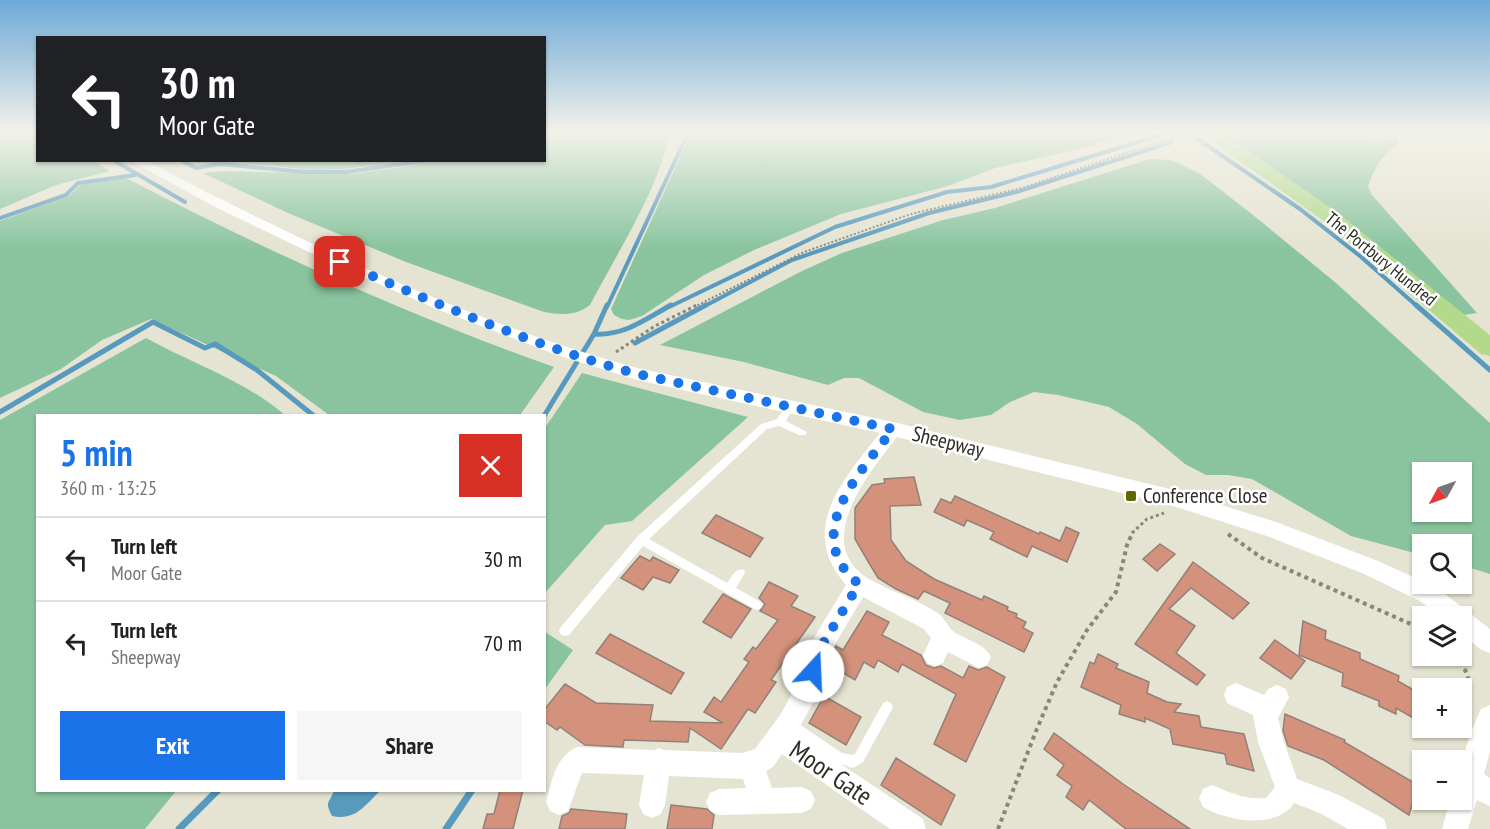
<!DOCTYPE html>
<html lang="en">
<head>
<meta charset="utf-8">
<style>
	:root { --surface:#fff; --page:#f6f6f6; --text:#202124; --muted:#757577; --line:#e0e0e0; --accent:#1a73e8 }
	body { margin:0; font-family:"PT Sans Narrow",sans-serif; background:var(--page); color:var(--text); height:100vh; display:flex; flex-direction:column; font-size:22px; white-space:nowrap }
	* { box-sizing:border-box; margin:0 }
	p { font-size:20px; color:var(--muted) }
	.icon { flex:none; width:33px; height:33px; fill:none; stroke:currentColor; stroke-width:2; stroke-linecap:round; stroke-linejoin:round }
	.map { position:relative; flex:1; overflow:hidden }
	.drawer { position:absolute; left:36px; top:414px; width:510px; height:378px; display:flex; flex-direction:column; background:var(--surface); border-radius:0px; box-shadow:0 2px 4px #0004 }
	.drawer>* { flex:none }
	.top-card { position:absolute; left:36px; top:36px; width:510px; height:126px; border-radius:0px; box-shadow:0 2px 4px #0004; background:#202124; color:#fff; overflow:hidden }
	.needle { width:39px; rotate:230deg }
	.controls { position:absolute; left:1412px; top:462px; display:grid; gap:12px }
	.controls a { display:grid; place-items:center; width:60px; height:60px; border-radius:0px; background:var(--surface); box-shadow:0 2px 4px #0004; font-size:30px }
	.pin { position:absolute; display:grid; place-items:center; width:51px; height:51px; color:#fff; margin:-26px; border-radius:12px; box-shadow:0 3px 9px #0006 }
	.me { position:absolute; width:66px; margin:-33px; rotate:20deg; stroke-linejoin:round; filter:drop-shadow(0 0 4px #0008) }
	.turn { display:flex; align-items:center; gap:21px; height:126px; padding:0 24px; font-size:27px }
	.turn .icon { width:78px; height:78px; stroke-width:2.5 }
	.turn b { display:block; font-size:42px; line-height:51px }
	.round { display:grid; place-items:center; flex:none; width:63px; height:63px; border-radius:0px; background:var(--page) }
	.headline { display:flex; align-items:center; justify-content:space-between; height:102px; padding:0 24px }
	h1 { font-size:36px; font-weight:800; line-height:45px; color:var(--accent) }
	.button { display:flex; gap:12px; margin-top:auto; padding:12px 24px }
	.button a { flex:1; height:69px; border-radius:0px; background:var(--accent); color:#fff; font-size:24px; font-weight:800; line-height:69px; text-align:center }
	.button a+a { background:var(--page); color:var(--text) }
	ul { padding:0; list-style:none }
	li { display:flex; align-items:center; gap:18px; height:84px; padding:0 24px; border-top:2px solid var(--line) }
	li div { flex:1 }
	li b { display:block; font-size:22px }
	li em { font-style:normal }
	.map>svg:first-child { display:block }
	.green { fill:#89c49e; fill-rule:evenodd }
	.water { fill:#5899be }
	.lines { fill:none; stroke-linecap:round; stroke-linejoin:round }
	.stream-far2 { stroke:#5899be; stroke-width:4 }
	.stream-far1 { stroke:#5899be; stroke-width:5 }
	.stream { stroke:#5899be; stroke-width:7 }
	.building { fill:#d4927c; stroke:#928079; stroke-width:1.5 }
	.path-far2 { stroke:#88867a; stroke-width:2; stroke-dasharray:2 2; stroke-linecap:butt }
	.path-far1 { stroke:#88867a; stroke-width:3; stroke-dasharray:3 3; stroke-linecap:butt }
	.path { stroke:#88867a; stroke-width:4; stroke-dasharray:4 4; stroke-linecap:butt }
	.lane { fill:#fff; fill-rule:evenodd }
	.street { fill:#fff; fill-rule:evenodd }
	.primary { fill:#b3da8b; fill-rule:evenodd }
	.route { stroke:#1a73e8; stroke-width:10; stroke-dasharray:0 18 }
	.poi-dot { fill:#626704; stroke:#fff; stroke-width:2 }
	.labels { text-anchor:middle; stroke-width:5; stroke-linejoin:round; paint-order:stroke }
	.far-street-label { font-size:18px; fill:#2d2c25; stroke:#fff }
	.street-label { font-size:21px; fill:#2d2c25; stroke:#fff }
	.poi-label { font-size:21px; fill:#2d2c25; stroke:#fff; text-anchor:start }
	.near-street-label { font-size:26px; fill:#2d2c25; stroke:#fff }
</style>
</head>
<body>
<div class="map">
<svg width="1490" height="829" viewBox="0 0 1490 829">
	<rect width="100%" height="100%" fill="#e5e3d1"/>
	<g class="green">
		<polygon points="0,133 37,133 38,160 93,161 110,171 56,185 0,209"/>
		<path d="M562 133H670C656 195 619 249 590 305 576 316 562 315 544 312L406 262 288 213 203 173 223 171 352 174 443 161 544 160 545 138Z"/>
		<polygon points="691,133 1133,133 1084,148 995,168 948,186 841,214 754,250 704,275 642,316 629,320 622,319 614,315 611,309"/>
		<path d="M1221 133H1367L1369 137 1384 140 1387 133H1398L1399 143C1381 156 1376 165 1368 186L1371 194 1477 313 1464 315Z"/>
		<path d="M1150 159 1171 160 1199 173 1253 215 1336 283 1490 423V574L1461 565V544H1422V555L1351 536 1252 479 1228 475H1206L1185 464 1137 424 1109 407 1058 395 1034 392 1010 402 991 415 960 420 923 412 859 378H844L828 385 744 362 660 345 802 271 842 253 943 220 995 208ZM1461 472V512H1422V472Z"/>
		<polygon points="185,161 412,161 344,169 312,170 243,163 198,163"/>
		<path d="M126 178C265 250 407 315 554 367L520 415H329L276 376 151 319 102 340 61 369 0 398V221L69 196 81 184Z"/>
		<path d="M146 338C193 364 244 380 285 415L38 416V790L176 791 145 829H0V420Z"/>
		<polygon points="582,373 748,417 632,521 605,525 545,593 545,428"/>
		<polygon points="545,632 573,650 545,689"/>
	</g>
	<path class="water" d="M334 791V790L380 791C365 805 356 821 332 816 325 801 328 805 334 791Z"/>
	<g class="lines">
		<g class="stream-far2">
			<polyline points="1189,133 1300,209 1360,256 1418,307"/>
			<polyline points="544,134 548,133"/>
			<polyline points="113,160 185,202"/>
			<polyline points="181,160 196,168 220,164 305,172 346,172 431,160"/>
			<polyline points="0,218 66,195 78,183 135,175"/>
			<polyline points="607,307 688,133"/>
			<polyline points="669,307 835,227 947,192 991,187 1161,135"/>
			<polyline points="703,307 792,260 929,213 1016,192 1172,142"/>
		</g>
		<g class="stream-far1">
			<polyline points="1416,305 1490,370"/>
			<path d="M594 334C624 336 646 319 671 305"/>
			<polyline points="635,343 706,305"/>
			<polyline points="0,412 153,322 205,348 215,344 257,370 314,416"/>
			<polyline points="544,416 594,334 607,305"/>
		</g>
		<g class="stream">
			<polyline points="179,829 218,790"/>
			<polyline points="446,829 472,790"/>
		</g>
	</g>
	<g class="building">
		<polygon points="914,477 921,505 890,506 891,540 906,561 934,579 982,600 984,596 1008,607 1007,610 1017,614 1016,617 1026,622 1023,628 1033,633 1024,652 945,613 950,603 924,591 918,599 896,589 878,578 869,563 855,539 855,508 872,485 885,483 884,479"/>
		<polygon points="955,496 1039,534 1040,532 1060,541 1066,527 1079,533 1067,562 1032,546 1027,557 990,539 994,532 967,520 964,526 934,512 941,499 951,503"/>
		<polygon points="716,515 763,538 750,557 702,533"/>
		<polygon points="1160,544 1175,554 1157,571 1143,559"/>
		<polygon points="640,556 650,561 653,557 679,570 670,583 653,577 643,590 621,578"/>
		<polygon points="1193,562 1249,603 1233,619 1191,588 1169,609 1195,626 1176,653 1205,675 1197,685 1135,644"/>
		<polygon points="769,582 798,596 791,606 815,617 771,680 776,682 755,713 748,709 721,749 690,728 688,742 624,740 623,747 585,745 560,727 557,730 544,721 544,710 565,684 596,703 653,705 650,721 723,723 704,712 714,697 721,702 749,662 744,659 753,647 756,649 778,620 760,611 765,604 759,598"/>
		<polygon points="723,594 751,609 731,638 703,622"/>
		<polygon points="867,611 889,622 882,635 921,655 926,665 934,668 941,666 963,678 969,666 978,670 987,667 1005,677 966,762 934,744 956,694 902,664 898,672 878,660 874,668 864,662 855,680 828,664 836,646 843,650"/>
		<polygon points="1303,621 1326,631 1325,639 1360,653 1360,659 1399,676 1398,681 1422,695 1422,723 1396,708 1396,714 1379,706 1379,701 1342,686 1343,673 1299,655"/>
		<polygon points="610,634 684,673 671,694 596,653"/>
		<polygon points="1275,640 1305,661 1291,679 1260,658"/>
		<polygon points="1098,654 1118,664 1116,668 1149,682 1147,693 1167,702 1181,704 1174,712 1199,716 1201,727 1244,734 1254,771 1227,764 1225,754 1173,744 1170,729 1145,718 1145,722 1119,714 1121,705 1081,687 1090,662 1094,664"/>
		<polygon points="824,696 861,717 846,745 809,723"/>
		<polygon points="1285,714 1345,740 1344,742 1418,785 1409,815 1324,760 1288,746 1283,731"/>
		<polygon points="1054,733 1123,784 1190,829 1126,829 1089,800 1083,810 1066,797 1072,786 1057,775 1064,765 1044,749"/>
		<polygon points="896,758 955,795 941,825 881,785"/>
		<polygon points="500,790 523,790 513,829 483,829 487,814 494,814"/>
		<polygon points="671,805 707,809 714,815 712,829 667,829"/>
		<polygon points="571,809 627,814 625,829 559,829 562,816 569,813"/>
	</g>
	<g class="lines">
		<polyline class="path-far2" points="694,307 804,252 911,214 1025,187 1185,133"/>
		<g class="path-far1">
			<polyline points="616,352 655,326 697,305"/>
			<polyline points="1132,533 1147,519 1164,513"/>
		</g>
		<g class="path">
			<polyline points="1228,534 1262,558 1422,629"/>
			<path d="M1455 656C1474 676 1471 695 1465 720"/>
			<polyline points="998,829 1036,731 1057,682 1087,630 1116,592 1127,545 1133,532"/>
		</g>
		<g class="lane">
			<path d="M790 404 794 407 786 421 805 431 807 433 805 435H799L779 426 767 429 649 539 727 583C732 577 735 567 744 570L745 573 736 588 761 602 763 605 761 608 757 610 753 608 643 546 569 635 565 636 561 635 559 631 561 627 637 537 761 424 777 419 787 405Z"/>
			<polygon points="887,701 891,703 893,707 891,711 863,762 853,768 835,762 785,728 783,724 785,720 789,718 793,720 842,753 852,755 855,754 883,703"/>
		</g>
		<g class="street">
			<path d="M129 160H145C300 241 468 322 637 368L893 422 1170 489 1276 522 1378 561 1422 581V584L1436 587 1490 629V653L1482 650 1461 634V616H1440L1420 601 1362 573 1264 535 1170 505 897 437C870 472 810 543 869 579 891 592 918 599 939 614 945 619 948 627 954 632 966 640 984 643 991 657L987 665 979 668 948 652 943 663 935 666 927 663 923 655 931 638 924 629 863 597 828 656 816 697 796 734 923 819 926 829H890L782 754 773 767 766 771 772 788 802 787 811 791 815 800 811 809 802 813 719 815 710 811 706 802 710 793 719 789 746 788 743 779 669 776 665 805 661 814 652 818 643 814 639 805 644 775 582 773 568 811 559 815 550 811 546 802C552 781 555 757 577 747L655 750 659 748 664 750 742 753 755 749 780 715 793 692 810 644 846 585C797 529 843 480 880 433L637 380 557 355 439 310 349 271 217 208Z"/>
			<path d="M1236 683 1264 695 1268 689 1277 685 1286 689 1289 697 1278 718 1284 742 1297 779 1339 795 1384 819 1387 829H1348L1322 814 1294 803C1278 829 1228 822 1203 807L1199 798 1203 789 1212 785C1231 793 1245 800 1266 798L1275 787 1258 742 1253 715 1227 703 1224 695 1227 687Z"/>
			<path d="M1490 705V751L1484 774 1490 778V806L1477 800 1468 829H1442L1450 800H1461C1461 760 1465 744 1481 709Z"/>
		</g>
		<polygon class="primary" points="1200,133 1222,133 1338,213 1490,335 1490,356 1481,354 1324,221"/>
	</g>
	<linearGradient id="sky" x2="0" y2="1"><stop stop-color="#6ea9d7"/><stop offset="0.53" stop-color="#f3f2ea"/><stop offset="1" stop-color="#f3f2ea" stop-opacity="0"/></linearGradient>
	<rect width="1490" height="250" fill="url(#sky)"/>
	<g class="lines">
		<path class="route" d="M340 262C437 304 535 346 637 374L893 429C862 471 798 535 859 584L818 652 813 671"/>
	</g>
	<rect class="poi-dot" x="1125" y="490" width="12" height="12" rx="3"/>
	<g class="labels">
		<g class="far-street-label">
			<text transform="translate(1381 259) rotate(39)" y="6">The Portbury Hundred</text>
		</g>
		<g class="street-label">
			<text transform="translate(948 442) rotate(14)" y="7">Sheepway</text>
		</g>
		<g class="poi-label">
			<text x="1143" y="503">Conference Close</text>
		</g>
		<g class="near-street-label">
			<text transform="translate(831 773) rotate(34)" y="9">Moor Gate</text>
		</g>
	</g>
</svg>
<div class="controls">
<a><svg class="needle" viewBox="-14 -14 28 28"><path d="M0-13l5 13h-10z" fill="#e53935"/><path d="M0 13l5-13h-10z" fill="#757577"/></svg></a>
<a><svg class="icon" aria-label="search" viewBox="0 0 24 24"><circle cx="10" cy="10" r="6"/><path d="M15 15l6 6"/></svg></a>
<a><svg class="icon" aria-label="layers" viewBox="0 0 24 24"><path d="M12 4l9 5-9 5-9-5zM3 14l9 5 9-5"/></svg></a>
<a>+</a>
<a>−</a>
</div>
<div class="pin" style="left:340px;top:262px;background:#d93025"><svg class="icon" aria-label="arrive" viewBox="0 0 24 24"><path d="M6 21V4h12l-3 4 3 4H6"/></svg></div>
<svg class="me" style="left:813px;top:671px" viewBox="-20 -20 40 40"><circle r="19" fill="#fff"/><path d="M0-13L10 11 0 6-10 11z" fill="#1a73e8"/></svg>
<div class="top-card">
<div class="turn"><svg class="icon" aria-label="left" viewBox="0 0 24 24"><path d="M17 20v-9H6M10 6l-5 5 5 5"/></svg><div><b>30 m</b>Moor Gate</div></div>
</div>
<section class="drawer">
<div class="headline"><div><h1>5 min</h1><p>360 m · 13:25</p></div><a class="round" style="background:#d93025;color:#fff"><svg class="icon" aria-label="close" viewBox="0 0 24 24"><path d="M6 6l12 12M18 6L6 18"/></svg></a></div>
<ul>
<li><svg class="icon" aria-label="left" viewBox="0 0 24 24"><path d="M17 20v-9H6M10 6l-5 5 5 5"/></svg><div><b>Turn left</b><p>Moor Gate</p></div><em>30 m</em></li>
<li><svg class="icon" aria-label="left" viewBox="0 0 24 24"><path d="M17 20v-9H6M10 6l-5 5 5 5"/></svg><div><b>Turn left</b><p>Sheepway</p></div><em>70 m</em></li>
</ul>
<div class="button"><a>Exit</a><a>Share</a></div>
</section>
</div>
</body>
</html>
